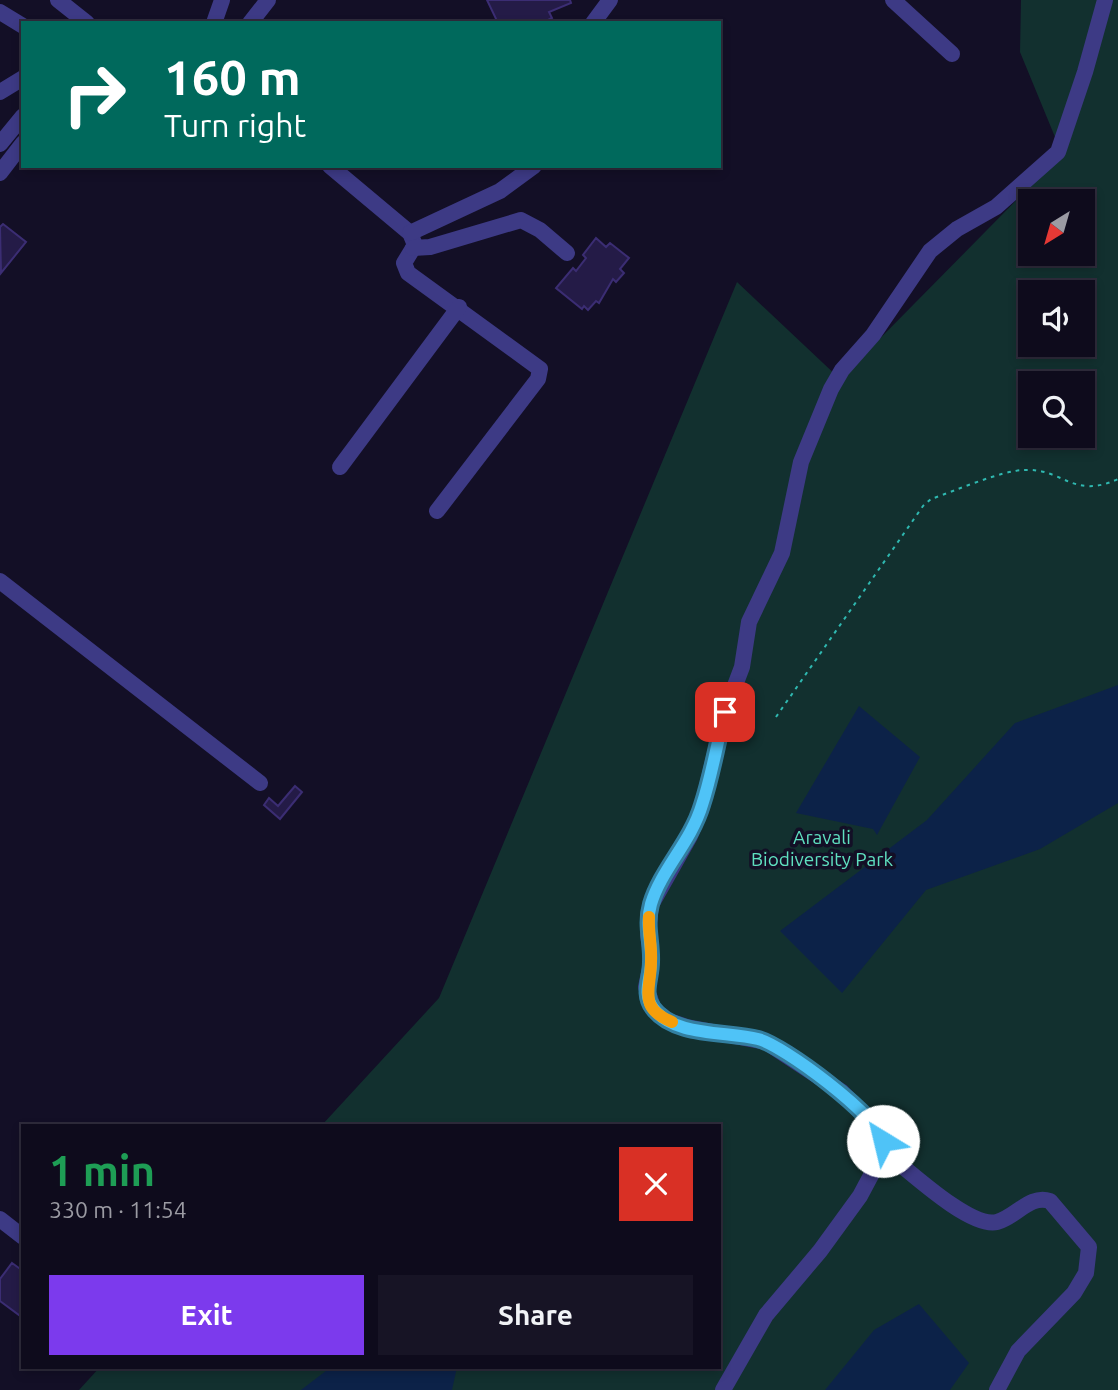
<!DOCTYPE html>
<html lang="en">
<head>
<meta charset="utf-8">
<style>
	:root { --surface:#0e0b1c; --page:#171425; --text:#f1f3f6; --muted:#9b9ba3; --line:#2e2b3b; --accent:#7c3aed }
	body { margin:0; font-family:Ubuntu,sans-serif; background:var(--page); color:var(--text); height:100vh; display:flex; flex-direction:column; font-size:26px; white-space:nowrap }
	* { box-sizing:border-box; margin:0 }
	p { font-size:23px; color:var(--muted) }
	.icon { flex:none; width:38px; height:38px; fill:none; stroke:currentColor; stroke-width:2; stroke-linecap:round; stroke-linejoin:round }
	.map { position:relative; flex:1; overflow:hidden }
	.details { position:absolute; left:21px; top:1124px; width:700px; height:245px; display:flex; flex-direction:column; background:var(--surface); border-radius:0px; box-shadow:0 4px 10px #0003,0 0 0 2px var(--line) }
	.details>* { flex:none }
	.banner { position:absolute; left:21px; top:21px; width:700px; height:147px; border-radius:0px; box-shadow:0 4px 10px #0003,0 0 0 2px var(--line); background:#00695c; color:#fff; overflow:hidden }
	.needle { width:46px; rotate:217deg }
	.fabs { position:absolute; left:1018px; top:189px; display:grid; gap:14px }
	.fabs a { display:grid; place-items:center; width:77px; height:77px; border-radius:0px; background:var(--surface); box-shadow:0 4px 10px #0003,0 0 0 2px var(--line); font-size:35px }
	.pin { position:absolute; display:grid; place-items:center; width:60px; height:60px; color:#fff; margin:-30px; border-radius:14px; box-shadow:0 4px 10px #0006 }
	.me { position:absolute; width:77px; margin:-38px; rotate:324deg; stroke-linejoin:round; filter:drop-shadow(0 0 5px #0008) }
	.turn { display:flex; align-items:center; gap:24px; height:147px; padding:0 28px; font-size:32px }
	.turn .icon { width:91px; height:91px; stroke-width:2.5 }
	.turn b { display:block; font-size:49px; line-height:60px }
	.round { display:grid; place-items:center; flex:none; width:74px; height:74px; border-radius:0px; background:var(--page) }
	.head { display:flex; align-items:center; justify-content:space-between; height:119px; padding:0 28px }
	h1 { font-size:42px; font-weight:600; line-height:52px; color:#1e9e55 }
	.cta { display:flex; gap:14px; margin-top:auto; padding:14px 28px }
	.cta a { flex:1; height:80px; border-radius:0px; background:var(--accent); color:#fff; font-size:28px; font-weight:600; line-height:80px; text-align:center }
	.cta a+a { background:var(--page); color:var(--text) }
	.map>svg:first-child { display:block }
	.green { fill:#12302f; fill-rule:evenodd }
	.water { fill:#0c2248 }
	.building { fill:#241b47; stroke:#3b2d73; stroke-width:2 }
	.lines { fill:none; stroke-linecap:round; stroke-linejoin:round }
	.path { stroke:#2fb8b0; stroke-width:2; stroke-dasharray:3.5 5; stroke-linecap:butt }
	.minor { stroke:#3d3a85; stroke-width:16 }
	.route-casing { stroke:#337fa1; stroke-width:18 }
	.route { stroke:#4fc3f7; stroke-width:12 }
	.slow { stroke:#f59e0b; stroke-width:12 }
	.labels { text-anchor:middle; stroke-width:7; stroke-linejoin:round; paint-order:stroke }
	.park-label { font-size:19px; fill:#5fe0c0; stroke:#130f26 }
</style>
</head>
<body>
<div class="map">
<svg width="1118" height="1390" viewBox="0 0 1118 1390">
	<rect width="100%" height="100%" fill="#130f26"/>
	<path class="green" d="M1021 0H1118V1390H79L100 1367H719V1125H322L439 998 737 282 840 379 1062 154 1020 52ZM1031 201H1083V254H1031ZM1031 292H1083V345H1031ZM1031 383H1083V436H1031Z"/>
	<g class="water">
		<polygon points="1118,685 1118,803 1040,849 926,890 842,993 780,931 927,820 1015,723"/>
		<polygon points="859,706 920,757 877,835 873,829 796,813"/>
		<polygon points="919,1304 969,1363 950,1390 825,1390 874,1330"/>
		<polygon points="331,1367 457,1367 452,1390 301,1390"/>
	</g>
	<g class="building">
		<polygon points="487,0 570,0 571,3 549,12 552,18 542,23 498,23"/>
		<polygon points="3,224 26,242 1,273 0,227"/>
		<polygon points="596,238 606,247 610,243 629,258 620,269 624,273 616,282 613,279 599,303 596,301 588,310 584,306 582,309 556,288 573,268 576,271 586,258 583,255"/>
		<polygon points="295,786 302,792 280,819 264,805 269,798 278,806"/>
		<polygon points="12,1263 23,1271 23,1310 19,1315 0,1301 0,1279"/>
	</g>
	<g class="lines">
		<path class="path" d="M776 717 923 506 931 499C955 491 1002 470 1025 470 1063 468 1073 500 1118 479"/>
		<g class="minor">
			<polyline points="58,0 87,23"/>
			<polyline points="893,0 952,54"/>
			<polyline points="0,12 23,26"/>
			<polyline points="214,23 222,0"/>
			<polyline points="250,23 268,0"/>
			<polyline points="593,23 610,0"/>
			<polyline points="0,92 23,78"/>
			<polyline points="0,144 23,116"/>
			<polyline points="330,166 410,233 415,245 404,263 408,273 540,369 538,379 437,511"/>
			<polyline points="0,173 23,143"/>
			<polyline points="410,233 500,191 534,166"/>
			<polyline points="413,248 430,247 521,220 540,230 567,253"/>
			<polyline points="340,467 459,307"/>
			<polyline points="0,581 260,783"/>
			<path d="M884 1151C906 1168 970 1229 997 1222 1016 1217 1030 1194 1050 1201L1089 1247 1086 1273 1074 1293 1018 1351 997 1390"/>
			<polyline points="0,1219 23,1237"/>
			<polyline points="723,1390 766,1315 820,1251 860,1196 884,1151 883,1141 879,1130 842,1092 766,1042 687,1027 669,1021 654,1010 646,987 652,959 648,935 651,905 690,836 702,807 725,712 742,667 749,622 782,553 801,462 831,389 842,370 873,335 930,251 957,229 996,207 1058,152 1085,72 1105,0"/>
		</g>
	</g>
	<g class="lines">
		<g class="route-casing">
			<path id="route" d="M725 712C717 743 712 775 702 805 691 842 661 870 651 904 645 925 652 942 651 962 651 979 642 993 653 1008 674 1037 727 1031 758 1039 783 1045 878 1116 883 1141"/>
		</g>
		<use href="#route" class="route"/>
		<path class="slow" d="M649 917C648 932 652 946 651 961 651 990 637 1007 672 1022"/>
	</g>
	<g class="labels">
		<g class="park-label">
			<text x="822" y="844">Aravali<tspan x="822" dy="22">Biodiversity Park</tspan></text>
		</g>
	</g>
</svg>
<div class="fabs">
<a><svg class="needle" viewBox="-14 -14 28 28"><path d="M0-13l5 13h-10z" fill="#e53935"/><path d="M0 13l5-13h-10z" fill="#9b9ba3"/></svg></a>
<a><svg class="icon" aria-label="sound" viewBox="0 0 24 24"><path d="M4 9h4l5-4v14l-5-4H4zM17 9q2 3 0 6"/></svg></a>
<a><svg class="icon" aria-label="search" viewBox="0 0 24 24"><circle cx="10" cy="10" r="6"/><path d="M15 15l6 6"/></svg></a>
</div>
<div class="pin" style="left:725px;top:712px;background:#d93025"><svg class="icon" aria-label="arrive" viewBox="0 0 24 24"><path d="M6 21V4h12l-3 4 3 4H6"/></svg></div>
<svg class="me" style="left:883px;top:1141px" viewBox="-20 -20 40 40"><circle r="19" fill="#fff"/><path d="M0-13L10 11 0 6-10 11z" fill="#4fc3f7"/></svg>
<div class="banner">
<div class="turn"><svg class="icon" aria-label="right" viewBox="0 0 24 24"><path d="M7 20v-9h11M14 6l5 5-5 5"/></svg><div><b>160 m</b>Turn right</div></div>
</div>
<section class="details">
<div class="head"><div><h1>1 min</h1><p>330 m · 11:54</p></div><a class="round" style="background:#d93025;color:#fff"><svg class="icon" aria-label="close" viewBox="0 0 24 24"><path d="M6 6l12 12M18 6L6 18"/></svg></a></div>
<div class="cta"><a>Exit</a><a>Share</a></div>
</section>
</div>
</body>
</html>
